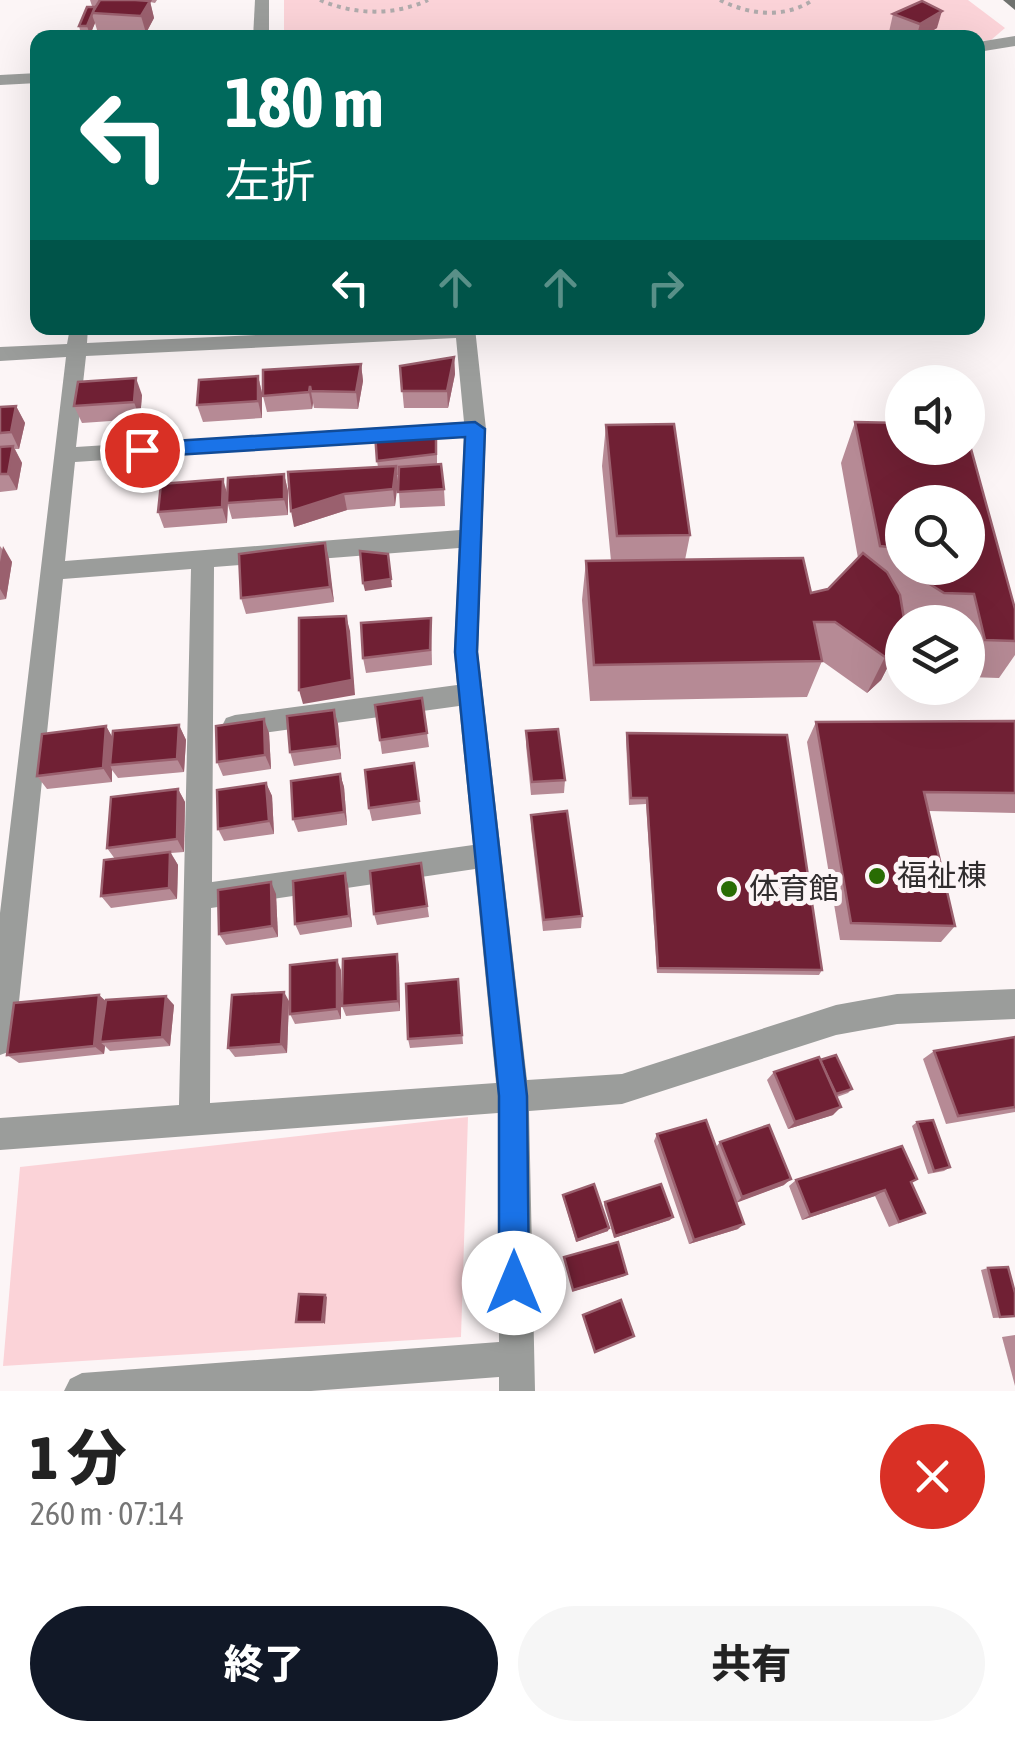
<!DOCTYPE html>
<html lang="ja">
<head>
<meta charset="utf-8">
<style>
	:root { --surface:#fff; --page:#f6f6f6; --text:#222; --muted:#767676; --accent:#111827 }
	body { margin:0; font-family:"Asap Condensed","Noto Sans JP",sans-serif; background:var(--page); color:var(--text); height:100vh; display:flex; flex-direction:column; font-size:38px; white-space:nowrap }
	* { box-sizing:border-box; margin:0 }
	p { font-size:32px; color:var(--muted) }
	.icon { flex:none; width:55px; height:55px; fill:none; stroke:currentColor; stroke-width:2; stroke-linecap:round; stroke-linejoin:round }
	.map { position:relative; height:1391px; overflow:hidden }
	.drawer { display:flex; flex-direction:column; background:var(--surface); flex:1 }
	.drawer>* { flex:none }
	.guide { position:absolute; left:30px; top:30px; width:955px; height:305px; border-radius:20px; box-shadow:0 10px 40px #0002; background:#00695c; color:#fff; overflow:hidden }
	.tools { position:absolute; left:885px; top:365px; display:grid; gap:20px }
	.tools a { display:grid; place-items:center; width:100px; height:100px; border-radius:50%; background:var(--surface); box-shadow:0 10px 40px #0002; font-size:50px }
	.pin { position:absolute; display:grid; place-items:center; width:85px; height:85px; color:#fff; margin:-42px; border:5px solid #fff; border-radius:50%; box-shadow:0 2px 10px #0007 }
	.me { position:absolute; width:110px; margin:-55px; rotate:0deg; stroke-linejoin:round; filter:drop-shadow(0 0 8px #0008) }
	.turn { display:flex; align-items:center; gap:35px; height:210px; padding:0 30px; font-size:45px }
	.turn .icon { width:130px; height:130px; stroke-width:2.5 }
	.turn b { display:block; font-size:70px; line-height:85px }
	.lanes { display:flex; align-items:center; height:95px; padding:0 30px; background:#0003; justify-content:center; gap:50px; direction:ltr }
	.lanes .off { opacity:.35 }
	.round { display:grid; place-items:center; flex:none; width:105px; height:105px; border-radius:52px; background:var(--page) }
	.headline { display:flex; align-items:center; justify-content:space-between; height:170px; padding:0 30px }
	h1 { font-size:60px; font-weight:800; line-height:75px }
	.primary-button { display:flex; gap:20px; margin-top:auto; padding:20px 30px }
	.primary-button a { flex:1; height:115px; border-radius:60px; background:var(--accent); color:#fff; font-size:40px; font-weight:800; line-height:115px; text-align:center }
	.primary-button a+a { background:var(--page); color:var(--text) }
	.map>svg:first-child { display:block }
	.green { fill:#fbd3d8 }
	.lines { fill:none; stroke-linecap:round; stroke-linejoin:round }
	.path { stroke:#b0abac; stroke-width:4; stroke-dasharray:4 5; stroke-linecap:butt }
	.minor { fill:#9b9d9b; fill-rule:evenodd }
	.tertiary { fill:#9b9d9b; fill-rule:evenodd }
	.secondary { fill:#70726f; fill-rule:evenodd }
	.wall { fill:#b68a95 }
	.shaded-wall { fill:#9a606e }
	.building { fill:#702034; stroke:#9a606e; stroke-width:2.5 }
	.route { fill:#1a73e8; stroke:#114b97; stroke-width:2.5 }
	.poi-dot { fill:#296c03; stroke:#fcf5f6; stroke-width:4 }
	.labels { text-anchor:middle; stroke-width:10; stroke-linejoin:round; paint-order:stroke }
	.poi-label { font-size:30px; fill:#302d2e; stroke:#fcf5f6; text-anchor:start }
</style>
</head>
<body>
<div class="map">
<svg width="1015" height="1391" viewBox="0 0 1015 1391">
	<rect width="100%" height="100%" fill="#fcf5f6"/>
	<g class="green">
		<polygon points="284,0 968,0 1005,28 991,40 978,41 978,38 284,38"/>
		<polygon points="468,1117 461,1337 3,1366 20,1167"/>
	</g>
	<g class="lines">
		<g class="path">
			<path d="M320 0C354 15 394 16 428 0"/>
			<path d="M720 0C750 15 784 19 813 0"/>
		</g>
		<g class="minor">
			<polygon points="255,0 269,0 269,38 253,38"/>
			<path d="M70 328H88L87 343 405 328H475L486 429 478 652 527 1080 622 1074 836 1005 897 994 1015 989V1019L897 1024 836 1035 622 1104 529 1111 535 1391H499V1377L311 1391H64L70 1379 82 1373 499 1342 498 1113 0 1150V1118L179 1105 191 569 63 579 15 1040 11 1051 0 1055V913L66 357 0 361V347L67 344ZM456 338 464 422 76 447 86 356ZM464 437 460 530 65 561 75 462ZM459 548 454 652 457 685 235 715 226 718 222 726 226 734 235 737 459 706 473 845 212 882 214 567ZM475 869 496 1083 210 1103 211 908Z"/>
		</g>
		<g class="tertiary">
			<polygon points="1015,36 1015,46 978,52 978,42"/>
			<polygon points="38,73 38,83 0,85 0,75"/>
		</g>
		<polygon class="secondary" points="1003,0 1015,0 1015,10"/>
	</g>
	<g class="wall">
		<polygon points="90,0 157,0 155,3 150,2 154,18 146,33 97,30 95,23 90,35 81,34 79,26 96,6 92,6"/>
		<polygon points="893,14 937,28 920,38 906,38 889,32"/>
		<polygon points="454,357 455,374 448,408 404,408 400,366"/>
		<polygon points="361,364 363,381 358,409 314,408 313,403 312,409 267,412 263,396"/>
		<polygon points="258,376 262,393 262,418 203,422 197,405"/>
		<polygon points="142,395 140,419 82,423 74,406"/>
		<polygon points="16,406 25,423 19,449 15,449 22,463 17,490 0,492 0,407"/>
		<polygon points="855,422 1015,609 1015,655 999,678 968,677 968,622 911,622 904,618 900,643 881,680 867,693 822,661 807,697 590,701 582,600 586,561 611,561 602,466 606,425 690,535 685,560 811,593 828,589 858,558 841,463"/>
		<polygon points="437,446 437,464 444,489 445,506 400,508 398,475 397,475 395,506 347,510 294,527 378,467 377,461"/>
		<polygon points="284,474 288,491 288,515 232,519 228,505 227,523 164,528 158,512 227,494"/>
		<polygon points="325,543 334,602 246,614 241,598"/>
		<polygon points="0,546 12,562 6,599 0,600"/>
		<polygon points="431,618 432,665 366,673 363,658"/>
		<polygon points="422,698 429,747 382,754 380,740"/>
		<polygon points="334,710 338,724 341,759 294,766 290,752"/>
		<polygon points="264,719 269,733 271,769 223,776 217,762"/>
		<polygon points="1015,721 1015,813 929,811 955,926 941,942 840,940 807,742 816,722"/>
		<polygon points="179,725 186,740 184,772 118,778 112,770 112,782 47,789 37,776 106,726 112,737"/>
		<polygon points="526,731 565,780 564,793 531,795 526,745"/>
		<polygon points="627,733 822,970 819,975 657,973 646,804 629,805 626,740"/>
		<polygon points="414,763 421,814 372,821 369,808"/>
		<polygon points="340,774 344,787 347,825 298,832 293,819"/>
		<polygon points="266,783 272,796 274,834 224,841 218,829"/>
		<polygon points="178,789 185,802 184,852 171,853 178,865 177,899 111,908 101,896 115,859 107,848"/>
		<polygon points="531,815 582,916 581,928 543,931 531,828"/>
		<polygon points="421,863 429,917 377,925 374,914"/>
		<polygon points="348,885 352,927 300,935 295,924"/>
		<polygon points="276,894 278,937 226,945 219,934"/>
		<polygon points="399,965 400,1011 346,1016 342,1006"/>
		<polygon points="341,970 341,1019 295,1024 290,1014"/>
		<polygon points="458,979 463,1044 410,1048 408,1039"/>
		<polygon points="99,995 105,1001 174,1005 170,1046 110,1051 105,1046 104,1054 19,1063 7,1055"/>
		<polygon points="289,1001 287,1053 235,1057 228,1048"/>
		<polygon points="1015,1037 1015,1112 946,1124 923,1059 934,1051"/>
		<polygon points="820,1060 852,1089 848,1093 837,1097 833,1115 788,1129 767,1080 774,1072"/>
		<polygon points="917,1122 950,1167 944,1171 928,1174 912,1126"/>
		<polygon points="657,1134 716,1147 720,1142 784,1185 737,1202 738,1229 689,1244 654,1141"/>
		<polygon points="917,1179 911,1183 925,1213 889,1227 875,1196 802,1220 789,1186 796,1180"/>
		<polygon points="563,1195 608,1231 576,1242 563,1197"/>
		<polygon points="605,1202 670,1220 614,1238 604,1205"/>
		<polygon points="988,1268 1015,1317 993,1318 981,1270"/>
		<polygon points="1015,1335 1015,1386 1002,1337"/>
	</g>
	<g class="shaded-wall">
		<polygon points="150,1 154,18 146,33 141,16"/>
		<polygon points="942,11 937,28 920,38 916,38 920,24"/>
		<polygon points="92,15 95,23 90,35 87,26"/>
		<polygon points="454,357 455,374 448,408 447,391"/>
		<polygon points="361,364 363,381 358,409 356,392"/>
		<polygon points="258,376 262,393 262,418 258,401"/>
		<polygon points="136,378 142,395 140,419 134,402"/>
		<polygon points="310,386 313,403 312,409 309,392"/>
		<polygon points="16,406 25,423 19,449 11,432"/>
		<polygon points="13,446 22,463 17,490 8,474"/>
		<polygon points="396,466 398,482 395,506 393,489"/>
		<polygon points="284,474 288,491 288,515 284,499"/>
		<polygon points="223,479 228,496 227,523 222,507"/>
		<polygon points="344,494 347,510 294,527 291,511"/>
		<polygon points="325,543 329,559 334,602 330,587"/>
		<polygon points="3,546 12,562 6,599 0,589 0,562"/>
		<polygon points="391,579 392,587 365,591 363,583"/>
		<polygon points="346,616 350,631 355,695 303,704 299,690"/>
		<polygon points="900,643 881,680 867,693 885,657"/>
		<polygon points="334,710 338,724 341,759 338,746"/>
		<polygon points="264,719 269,733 271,769 265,755"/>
		<polygon points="179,725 186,740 184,772 177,759"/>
		<polygon points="106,726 114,740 110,765 112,770 112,782 103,768"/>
		<polygon points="340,774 344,787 347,825 344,812"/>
		<polygon points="266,783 272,796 274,834 269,821"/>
		<polygon points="178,789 185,802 184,852 177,839"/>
		<polygon points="170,852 178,865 177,899 169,888"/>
		<polygon points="345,873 348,885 352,927 349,916"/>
		<polygon points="271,882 276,894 278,937 272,926"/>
		<polygon points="397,954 399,965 400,1011 398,1001"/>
		<polygon points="337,960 341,970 341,1019 337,1009"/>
		<polygon points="284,992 289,1001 287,1053 281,1044"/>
		<polygon points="99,995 109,1004 100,1042 105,1046 104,1054 94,1046"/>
		<polygon points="166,996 174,1005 170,1046 162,1037"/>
		<polygon points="841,1107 833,1115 788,1129 795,1122"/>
		<polygon points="791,1179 784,1185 736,1203 742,1197"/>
		<polygon points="885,1190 875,1196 802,1220 810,1215"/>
		<polygon points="673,1217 670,1220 614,1238 615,1236"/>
		<polygon points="744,1224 738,1229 689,1244 694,1240"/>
		<polygon points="609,1228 608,1231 576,1242 577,1240"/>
		<polygon points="627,1274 625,1276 572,1292 573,1290"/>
		<polygon points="325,1295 327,1297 325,1324 322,1322"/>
	</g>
	<g class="building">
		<polygon points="100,0 135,0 150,1 141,16 92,13"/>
		<polygon points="922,1 942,11 920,24 893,14"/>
		<polygon points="87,7 95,7 87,26 79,26"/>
		<polygon points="454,357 447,391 402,391 400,366"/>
		<polygon points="361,364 356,392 311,391 310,386 309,392 263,396 263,370"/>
		<polygon points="258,376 258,401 197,405 199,380"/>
		<polygon points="136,378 134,402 74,406 78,382"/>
		<polygon points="16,406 11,432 0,433 0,407"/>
		<polygon points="855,422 902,423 902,448 968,448 968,438 1015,609 1015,641 985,640 974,594 944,593 904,568 968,568 968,502 902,502 902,567 889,547 880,546"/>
		<polygon points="674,424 690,535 617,536 606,425"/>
		<polygon points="436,429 436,454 377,461 375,433"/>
		<polygon points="13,446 8,474 0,474 0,447"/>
		<polygon points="441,464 444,489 398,492 399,467"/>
		<polygon points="396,466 393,489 344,494 291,511 288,472"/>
		<polygon points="284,474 284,499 227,503 228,478"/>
		<polygon points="223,479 222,507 158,512 161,484"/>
		<polygon points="325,543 330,587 241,598 239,554"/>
		<polygon points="360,551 388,554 391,579 363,583"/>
		<polygon points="863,553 887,572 900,595 904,619 902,622 900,643 885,657 835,622 814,622 822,661 594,665 586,561 803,558 811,593 828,589"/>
		<polygon points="346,616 352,680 299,690 299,618"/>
		<polygon points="431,618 430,650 363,658 361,623"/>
		<polygon points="422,698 427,733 380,740 375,705"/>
		<polygon points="334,710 338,746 290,752 287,716"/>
		<polygon points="264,719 265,755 217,762 216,726"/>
		<polygon points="1015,721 1015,793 924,792 955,926 851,923 816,722"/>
		<polygon points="179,725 177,759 110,765 113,731"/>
		<polygon points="106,726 103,768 37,776 42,734"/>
		<polygon points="558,729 565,780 532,782 526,731"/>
		<polygon points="627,733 787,735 822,970 658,968 647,798 631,798"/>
		<polygon points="414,763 419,801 369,808 365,770"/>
		<polygon points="340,774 344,812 293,819 291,781"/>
		<polygon points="266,783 269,821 218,829 217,790"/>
		<polygon points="178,789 177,839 107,848 111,797"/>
		<polygon points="567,811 582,916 544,920 531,815"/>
		<polygon points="170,852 169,888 101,896 104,860"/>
		<polygon points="421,863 427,906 374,914 370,871"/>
		<polygon points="345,873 349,916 295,924 293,881"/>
		<polygon points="271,882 272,926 219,934 218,890"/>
		<polygon points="397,954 398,1001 342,1006 343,959"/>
		<polygon points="337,960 337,1009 290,1014 290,965"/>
		<polygon points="458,979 462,1035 408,1039 406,984"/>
		<polygon points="284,992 281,1044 228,1048 232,995"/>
		<polygon points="99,995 94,1046 7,1055 14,1003"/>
		<polygon points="166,996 162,1037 100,1042 106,1000"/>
		<polygon points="1015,1037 1015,1107 958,1116 934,1051"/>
		<polygon points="836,1055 852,1089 836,1094 820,1060"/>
		<polygon points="819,1057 841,1107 795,1122 774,1072"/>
		<polygon points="706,1120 744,1224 694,1240 657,1134"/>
		<polygon points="933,1120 950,1167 934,1171 917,1122"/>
		<polygon points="769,1125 791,1179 742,1197 720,1142"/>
		<polygon points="902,1146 917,1179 911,1182 925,1213 899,1222 885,1190 810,1215 796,1180"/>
		<polygon points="594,1184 609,1228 577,1240 563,1195"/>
		<polygon points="661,1184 673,1217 615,1236 605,1202"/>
		<polygon points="618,1242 627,1274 573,1290 564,1257"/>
		<polygon points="1008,1267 1015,1293 1015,1316 1000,1317 988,1268"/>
		<polygon points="299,1294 325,1295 322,1322 296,1322"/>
		<polygon points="621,1300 634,1336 595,1352 583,1315"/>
	</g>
	<polygon class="route" points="475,422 485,429 477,652 527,1096 529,1283 525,1294 514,1298 503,1294 499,1283 499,1096 455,652 465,437 142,457 132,450 142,443"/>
	<g class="poi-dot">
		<circle cx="877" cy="876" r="10"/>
		<circle cx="729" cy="889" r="10"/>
	</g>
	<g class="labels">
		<g class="poi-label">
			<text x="897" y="886">福祉棟</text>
			<text x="749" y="899">体育館</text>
		</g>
	</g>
</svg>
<div class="tools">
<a><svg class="icon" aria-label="sound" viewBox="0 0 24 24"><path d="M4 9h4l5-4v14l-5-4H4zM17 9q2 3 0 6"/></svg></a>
<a><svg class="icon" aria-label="search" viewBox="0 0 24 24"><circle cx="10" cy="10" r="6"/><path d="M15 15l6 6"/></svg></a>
<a><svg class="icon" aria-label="layers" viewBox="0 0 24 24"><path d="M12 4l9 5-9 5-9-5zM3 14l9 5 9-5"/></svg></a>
</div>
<div class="pin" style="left:142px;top:450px;background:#d93025"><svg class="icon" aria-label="arrive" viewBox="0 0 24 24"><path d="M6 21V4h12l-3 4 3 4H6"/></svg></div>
<svg class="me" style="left:514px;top:1283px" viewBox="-20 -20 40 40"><circle r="19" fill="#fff"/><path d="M0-13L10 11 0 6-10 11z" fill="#1a73e8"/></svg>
<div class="guide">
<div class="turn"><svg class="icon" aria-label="left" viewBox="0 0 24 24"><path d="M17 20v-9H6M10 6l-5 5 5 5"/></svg><div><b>180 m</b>左折</div></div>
<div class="lanes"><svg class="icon" aria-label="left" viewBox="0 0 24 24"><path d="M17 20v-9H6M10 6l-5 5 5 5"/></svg><svg class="icon off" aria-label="ahead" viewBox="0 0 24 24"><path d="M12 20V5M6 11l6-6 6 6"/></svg><svg class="icon off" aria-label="ahead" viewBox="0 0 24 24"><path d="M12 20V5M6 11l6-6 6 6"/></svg><svg class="icon off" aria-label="right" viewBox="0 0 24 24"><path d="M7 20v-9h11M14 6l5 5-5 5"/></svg></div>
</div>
</div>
<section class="drawer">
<div class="headline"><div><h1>1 分</h1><p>260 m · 07:14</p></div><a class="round" style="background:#d93025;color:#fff"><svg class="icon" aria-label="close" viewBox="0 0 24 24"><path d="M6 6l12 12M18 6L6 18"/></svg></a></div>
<div class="primary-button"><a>終了</a><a>共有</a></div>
</section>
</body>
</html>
